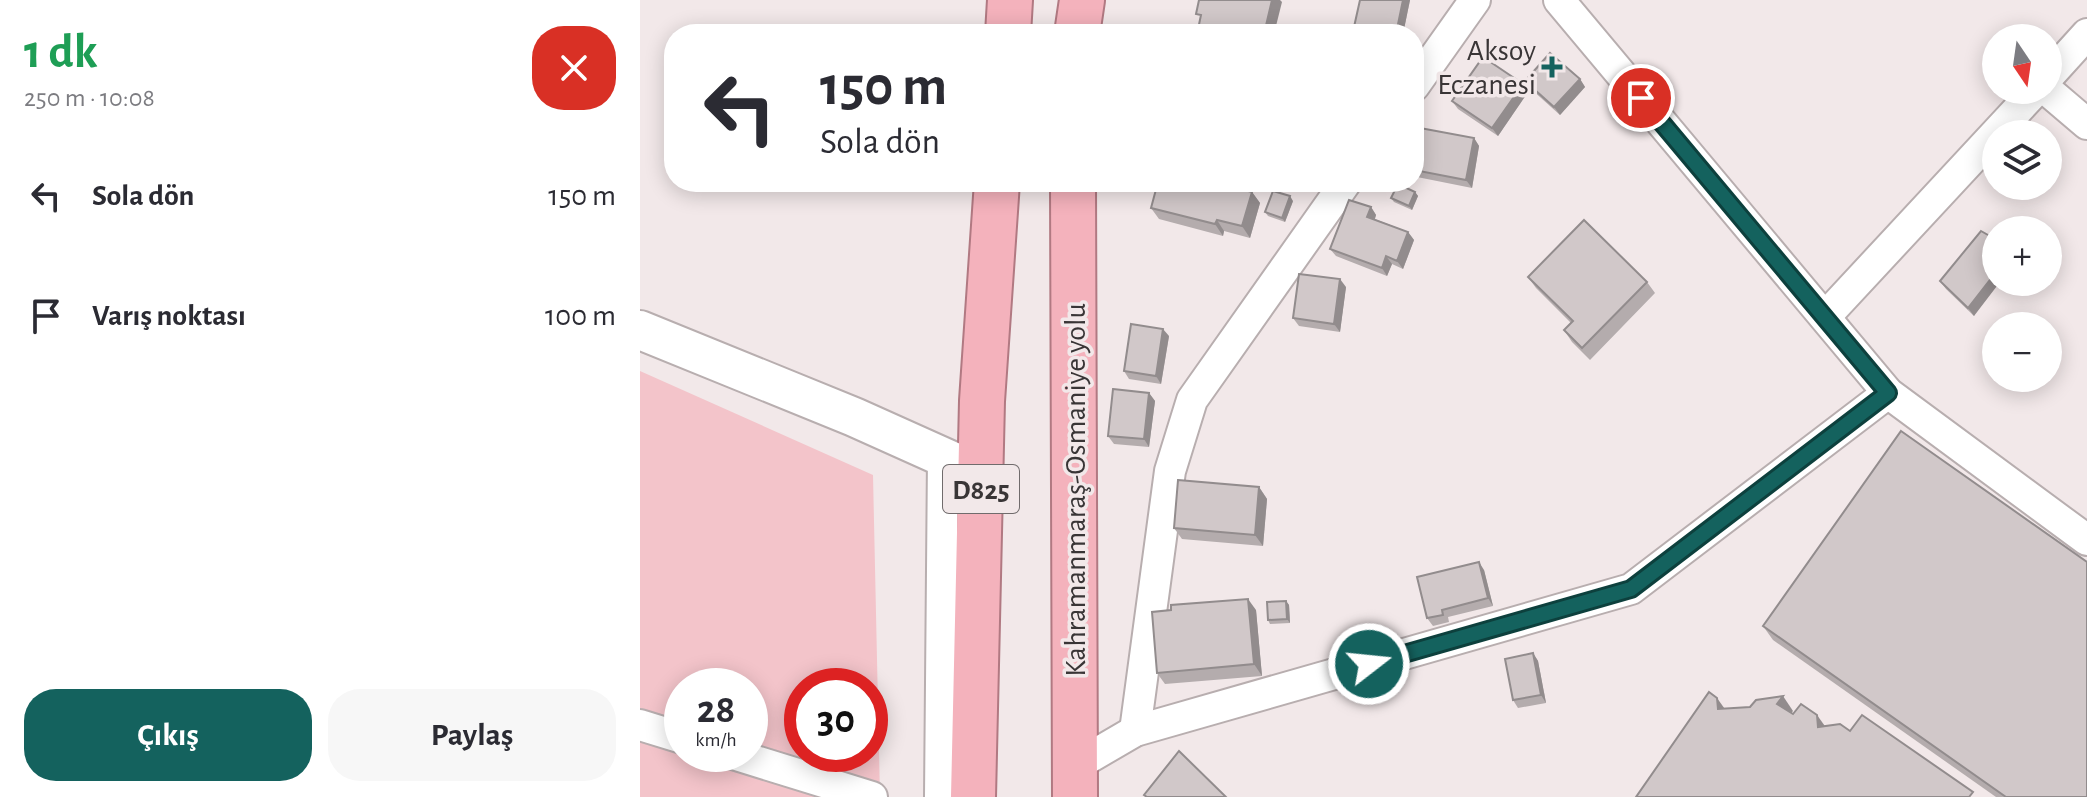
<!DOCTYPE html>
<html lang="tr">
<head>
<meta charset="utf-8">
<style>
	:root { --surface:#fff; --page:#f7f7f7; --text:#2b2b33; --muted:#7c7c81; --accent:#14625e }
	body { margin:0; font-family:"Alegreya Sans",sans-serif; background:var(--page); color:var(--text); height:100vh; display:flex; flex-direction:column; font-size:30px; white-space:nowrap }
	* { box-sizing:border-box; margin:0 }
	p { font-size:26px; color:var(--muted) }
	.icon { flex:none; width:44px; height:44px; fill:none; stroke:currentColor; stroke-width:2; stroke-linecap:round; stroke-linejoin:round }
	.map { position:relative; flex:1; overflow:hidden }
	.side { display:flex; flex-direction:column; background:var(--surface); width:640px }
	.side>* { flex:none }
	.hud { position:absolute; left:24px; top:24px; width:760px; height:168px; border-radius:32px; box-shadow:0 4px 20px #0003; background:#fff; color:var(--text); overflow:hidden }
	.needle { width:52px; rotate:167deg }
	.fabs { position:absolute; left:1342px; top:24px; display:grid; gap:16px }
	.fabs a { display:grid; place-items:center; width:80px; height:80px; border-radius:50%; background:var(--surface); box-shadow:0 4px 20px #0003; font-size:40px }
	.speed { position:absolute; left:24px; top:668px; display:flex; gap:16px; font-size:40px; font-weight:700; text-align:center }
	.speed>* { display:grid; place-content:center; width:104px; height:104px; border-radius:50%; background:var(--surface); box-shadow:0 4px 20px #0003; line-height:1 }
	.speed small { font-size:20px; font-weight:400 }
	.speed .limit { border:12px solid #d22; background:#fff; color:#111 }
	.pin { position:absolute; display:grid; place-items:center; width:68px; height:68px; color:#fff; margin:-34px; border:4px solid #fff; border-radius:50%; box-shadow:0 2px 8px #0007 }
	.me { position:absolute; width:88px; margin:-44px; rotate:74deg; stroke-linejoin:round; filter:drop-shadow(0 0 6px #0008) }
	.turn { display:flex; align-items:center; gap:28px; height:168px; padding:0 24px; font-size:36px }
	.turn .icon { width:104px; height:104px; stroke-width:2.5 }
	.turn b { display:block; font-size:56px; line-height:68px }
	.round { display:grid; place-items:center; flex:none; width:84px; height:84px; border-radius:32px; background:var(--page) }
	.head { display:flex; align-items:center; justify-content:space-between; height:136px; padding:0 24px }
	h1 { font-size:48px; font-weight:700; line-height:60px; color:#1e9e55 }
	.action { display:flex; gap:16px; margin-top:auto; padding:16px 24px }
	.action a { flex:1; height:92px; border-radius:32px; background:var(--accent); color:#fff; font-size:32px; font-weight:700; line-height:92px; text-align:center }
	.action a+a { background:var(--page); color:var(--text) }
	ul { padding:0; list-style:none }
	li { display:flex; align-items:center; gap:24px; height:120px; padding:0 24px }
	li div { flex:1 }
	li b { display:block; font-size:30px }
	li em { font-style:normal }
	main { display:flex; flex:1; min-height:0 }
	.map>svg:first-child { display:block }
	.green { fill:#f3c4ca; fill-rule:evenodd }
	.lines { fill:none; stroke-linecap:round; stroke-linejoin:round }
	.minor-casing { stroke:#b8aeaf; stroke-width:34 }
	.tertiary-casing { stroke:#b8aeaf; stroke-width:42 }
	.trunk-casing { stroke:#b17982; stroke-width:48 }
	.minor { stroke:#fff; stroke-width:30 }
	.tertiary { stroke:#fff; stroke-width:38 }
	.trunk { stroke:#f4b2bc; stroke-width:44 }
	.wall { fill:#b4acad }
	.shaded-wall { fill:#928c8d }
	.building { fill:#d1c8c9; stroke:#928c8d; stroke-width:2 }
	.route-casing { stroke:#0d403d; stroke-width:20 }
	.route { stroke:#14625e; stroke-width:14 }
	.poi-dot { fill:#14625e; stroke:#f2e8e9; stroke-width:3 }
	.labels { text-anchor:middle; stroke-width:7; stroke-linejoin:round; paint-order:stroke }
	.shield { fill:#f2e8e9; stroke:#706b6c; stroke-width:2 }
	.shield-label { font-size:28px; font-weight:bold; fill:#393536 }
	.poi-label { font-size:30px; fill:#393536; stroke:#f2e8e9; text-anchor:end }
	.street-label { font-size:30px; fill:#393536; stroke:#f2e8e9 }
</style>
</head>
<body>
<main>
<section class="side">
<div class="head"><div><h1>1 dk</h1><p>250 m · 10:08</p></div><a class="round" style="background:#d93025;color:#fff"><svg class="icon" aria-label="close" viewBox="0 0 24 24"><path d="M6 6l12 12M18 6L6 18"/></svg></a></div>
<ul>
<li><svg class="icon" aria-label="left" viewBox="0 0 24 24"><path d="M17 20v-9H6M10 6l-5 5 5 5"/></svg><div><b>Sola dön</b></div><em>150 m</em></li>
<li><svg class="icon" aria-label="arrive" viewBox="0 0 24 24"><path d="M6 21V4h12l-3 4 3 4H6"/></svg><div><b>Varış noktası</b></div><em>100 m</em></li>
</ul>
<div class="action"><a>Çıkış</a><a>Paylaş</a></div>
</section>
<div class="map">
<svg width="1447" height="797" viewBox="0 0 1447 797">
	<rect width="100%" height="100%" fill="#f2e8e9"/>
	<path class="green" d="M0 371 233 475 240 797H0ZM42 686H110V754H42ZM162 686H230V754H162Z"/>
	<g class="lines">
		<g class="minor-casing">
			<g id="minor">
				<polyline points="919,0 1248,393 1447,540"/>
				<polyline points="1408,77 1447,34"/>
				<polyline points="774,86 835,0"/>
				<polyline points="1407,90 1447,124"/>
				<polyline points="1185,317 1396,90"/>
				<polyline points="0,725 42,738"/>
				<polyline points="495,731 530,471 552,400 706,182"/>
				<polyline points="93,754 232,797"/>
				<polyline points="435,766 495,731 991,589 1248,393"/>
				<polyline points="300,797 303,457"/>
			</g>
		</g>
		<g class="tertiary-casing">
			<polyline id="tertiary" points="0,330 214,417 341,474"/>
		</g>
		<g class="trunk-casing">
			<g id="trunk">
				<polyline points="368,34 370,0"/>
				<polyline points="437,34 442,0"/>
				<polyline points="433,182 435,797"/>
				<polyline points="333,797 342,401 357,182"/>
			</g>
		</g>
		<use href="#minor" class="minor"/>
		<use href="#tertiary" class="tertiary"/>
		<use href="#trunk" class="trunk"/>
	</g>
	<g class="wall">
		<polygon points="720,0 770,0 763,34 719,34 714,27"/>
		<polygon points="940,79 945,87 920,115 891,89 885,81"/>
		<polygon points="883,84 888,92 858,136 818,109 812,101"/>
		<polygon points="834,138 839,146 832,188 777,177 774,173 774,170"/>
		<polygon points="612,192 620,203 610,238 584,231 583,236 519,219 511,208"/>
		<polygon points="775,192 778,196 772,210 754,202 751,198"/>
		<polygon points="653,201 645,222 628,216 625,212"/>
		<polygon points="731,207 736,215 735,219 768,232 774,240 763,269 752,264 747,276 696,256 690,249"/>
		<polygon points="1354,259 1334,316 1306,289 1300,281"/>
		<polygon points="888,277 1007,282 1015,293 950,360 932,342 924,330 931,323 896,288"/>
		<polygon points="706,287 700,332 659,326 653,318"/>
		<polygon points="529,336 521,384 489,379 484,371"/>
		<polygon points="509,393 515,401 509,447 474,444 468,436"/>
		<polygon points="619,487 627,499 623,546 542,539 534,528"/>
		<polygon points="844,570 853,606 808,617 809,622 793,626 787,618"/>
		<polygon points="646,601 649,605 650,623 630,624 628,620"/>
		<polygon points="616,610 622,676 525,684 517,673"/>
		<polygon points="1123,626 1447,797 1356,797 1133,640"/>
		<polygon points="893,653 898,661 906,703 878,708 873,700"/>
	</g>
	<g class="shaded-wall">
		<polygon points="632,0 640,0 642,2 634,34 624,34"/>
		<polygon points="763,0 770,0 763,34 756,34"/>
		<polygon points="940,79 945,87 920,115 914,107"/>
		<polygon points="883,84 888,92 858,136 852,128"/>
		<polygon points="834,138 839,146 832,188 826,180"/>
		<polygon points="612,192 620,203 610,238 602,226"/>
		<polygon points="775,192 778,196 772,210 769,206"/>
		<polygon points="650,196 653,201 645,222 642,218"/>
		<polygon points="731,207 736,215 733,224 727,217"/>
		<polygon points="577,220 584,231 583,236 575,224"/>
		<polygon points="768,232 774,240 763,269 757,261"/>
		<polygon points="1355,239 1356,255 1353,260 1347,252"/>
		<polygon points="746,256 752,264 747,276 742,268"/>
		<polygon points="1356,272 1356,282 1360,282 1334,316 1328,308"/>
		<polygon points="700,279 706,287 700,332 694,324"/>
		<polygon points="523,329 529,336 521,384 516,376"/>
		<polygon points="509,393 515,401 509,447 504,439"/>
		<polygon points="619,487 627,499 623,546 615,535"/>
		<polygon points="839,562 844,570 853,606 848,598"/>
		<polygon points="608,599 616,610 622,676 614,664"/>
		<polygon points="646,601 649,605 650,623 647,619"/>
		<polygon points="893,653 898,661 906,703 901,695"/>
		<polygon points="1143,696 1153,711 1147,718 1137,704"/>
		<polygon points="1077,698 1087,712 1078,709"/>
		<polygon points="1177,715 1187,729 1178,727"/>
	</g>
	<g class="building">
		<polygon points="559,0 632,0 624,34 557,34 561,15 556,14"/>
		<polygon points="720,0 763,0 756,34 714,27"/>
		<polygon points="910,53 940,79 914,107 885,81"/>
		<polygon points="843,57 883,84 852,128 812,101"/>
		<polygon points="780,128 834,138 826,180 774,170 774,159"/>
		<polygon points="518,182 575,182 612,192 602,226 577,220 575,224 511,208"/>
		<polygon points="758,184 775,192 769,206 751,198"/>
		<polygon points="633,191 650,196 642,218 625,212"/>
		<polygon points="709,200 731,207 727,217 768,232 757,261 746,256 742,268 690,249"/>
		<polygon points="944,220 1007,282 942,348 924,330 933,321 888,277"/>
		<polygon points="1341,231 1355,239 1347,252 1356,261 1356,272 1328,308 1300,281"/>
		<polygon points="659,274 700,279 694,324 653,318"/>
		<polygon points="491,324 523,329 516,376 484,371"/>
		<polygon points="473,389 509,393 504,439 468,436"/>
		<polygon points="1261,431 1447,562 1447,797 1366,797 1123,626"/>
		<polygon points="538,480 619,487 615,535 534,528"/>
		<polygon points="839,562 848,598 802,610 803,615 787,618 777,577"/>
		<polygon points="608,599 614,664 517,673 512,612 531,610 531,605"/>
		<polygon points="646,601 647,619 628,620 627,602"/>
		<polygon points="893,653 901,695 873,700 865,659"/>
		<polygon points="1069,692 1077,698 1078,709 1110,707 1116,700 1143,696 1137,704 1153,714 1161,704 1177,715 1178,727 1200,724 1210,731 1222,715 1333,792 1329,797 996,797"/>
		<polygon points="539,751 586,797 507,797 504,795"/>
	</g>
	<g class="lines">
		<g class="route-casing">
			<polyline id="route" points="729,664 991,589 1248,393 1001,98"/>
		</g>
		<use href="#route" class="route"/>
	</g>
	<path class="poi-dot" d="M908 55h8v8h8v8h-8v8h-8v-8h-8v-8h8z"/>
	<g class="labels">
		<rect class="shield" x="303" y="465" width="76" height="48" rx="6"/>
		<g class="shield-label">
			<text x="341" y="499">D825</text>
		</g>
		<g class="poi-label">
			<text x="896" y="60">Aksoy<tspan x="896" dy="34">Eczanesi</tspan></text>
		</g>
		<g class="street-label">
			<text transform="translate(435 490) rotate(-90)" y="10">Kahramanmaraş-Osmaniye yolu</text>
		</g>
	</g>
</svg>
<div class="fabs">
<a><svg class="needle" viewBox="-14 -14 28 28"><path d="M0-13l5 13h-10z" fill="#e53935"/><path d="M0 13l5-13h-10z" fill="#7c7c81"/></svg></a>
<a><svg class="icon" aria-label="layers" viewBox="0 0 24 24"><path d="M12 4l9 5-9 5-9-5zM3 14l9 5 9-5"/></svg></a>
<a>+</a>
<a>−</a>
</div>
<div class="speed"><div>28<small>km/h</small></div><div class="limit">30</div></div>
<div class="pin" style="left:1001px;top:98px;background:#d93025"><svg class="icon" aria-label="arrive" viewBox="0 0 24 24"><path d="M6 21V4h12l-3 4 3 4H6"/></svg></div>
<svg class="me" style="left:729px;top:664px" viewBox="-20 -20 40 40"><circle r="17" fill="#14625e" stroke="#fff" stroke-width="3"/><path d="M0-11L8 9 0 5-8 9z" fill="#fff"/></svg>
<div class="hud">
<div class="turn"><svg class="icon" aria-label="left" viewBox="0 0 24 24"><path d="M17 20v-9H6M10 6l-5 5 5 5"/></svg><div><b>150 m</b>Sola dön</div></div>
</div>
</div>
</main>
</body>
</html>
